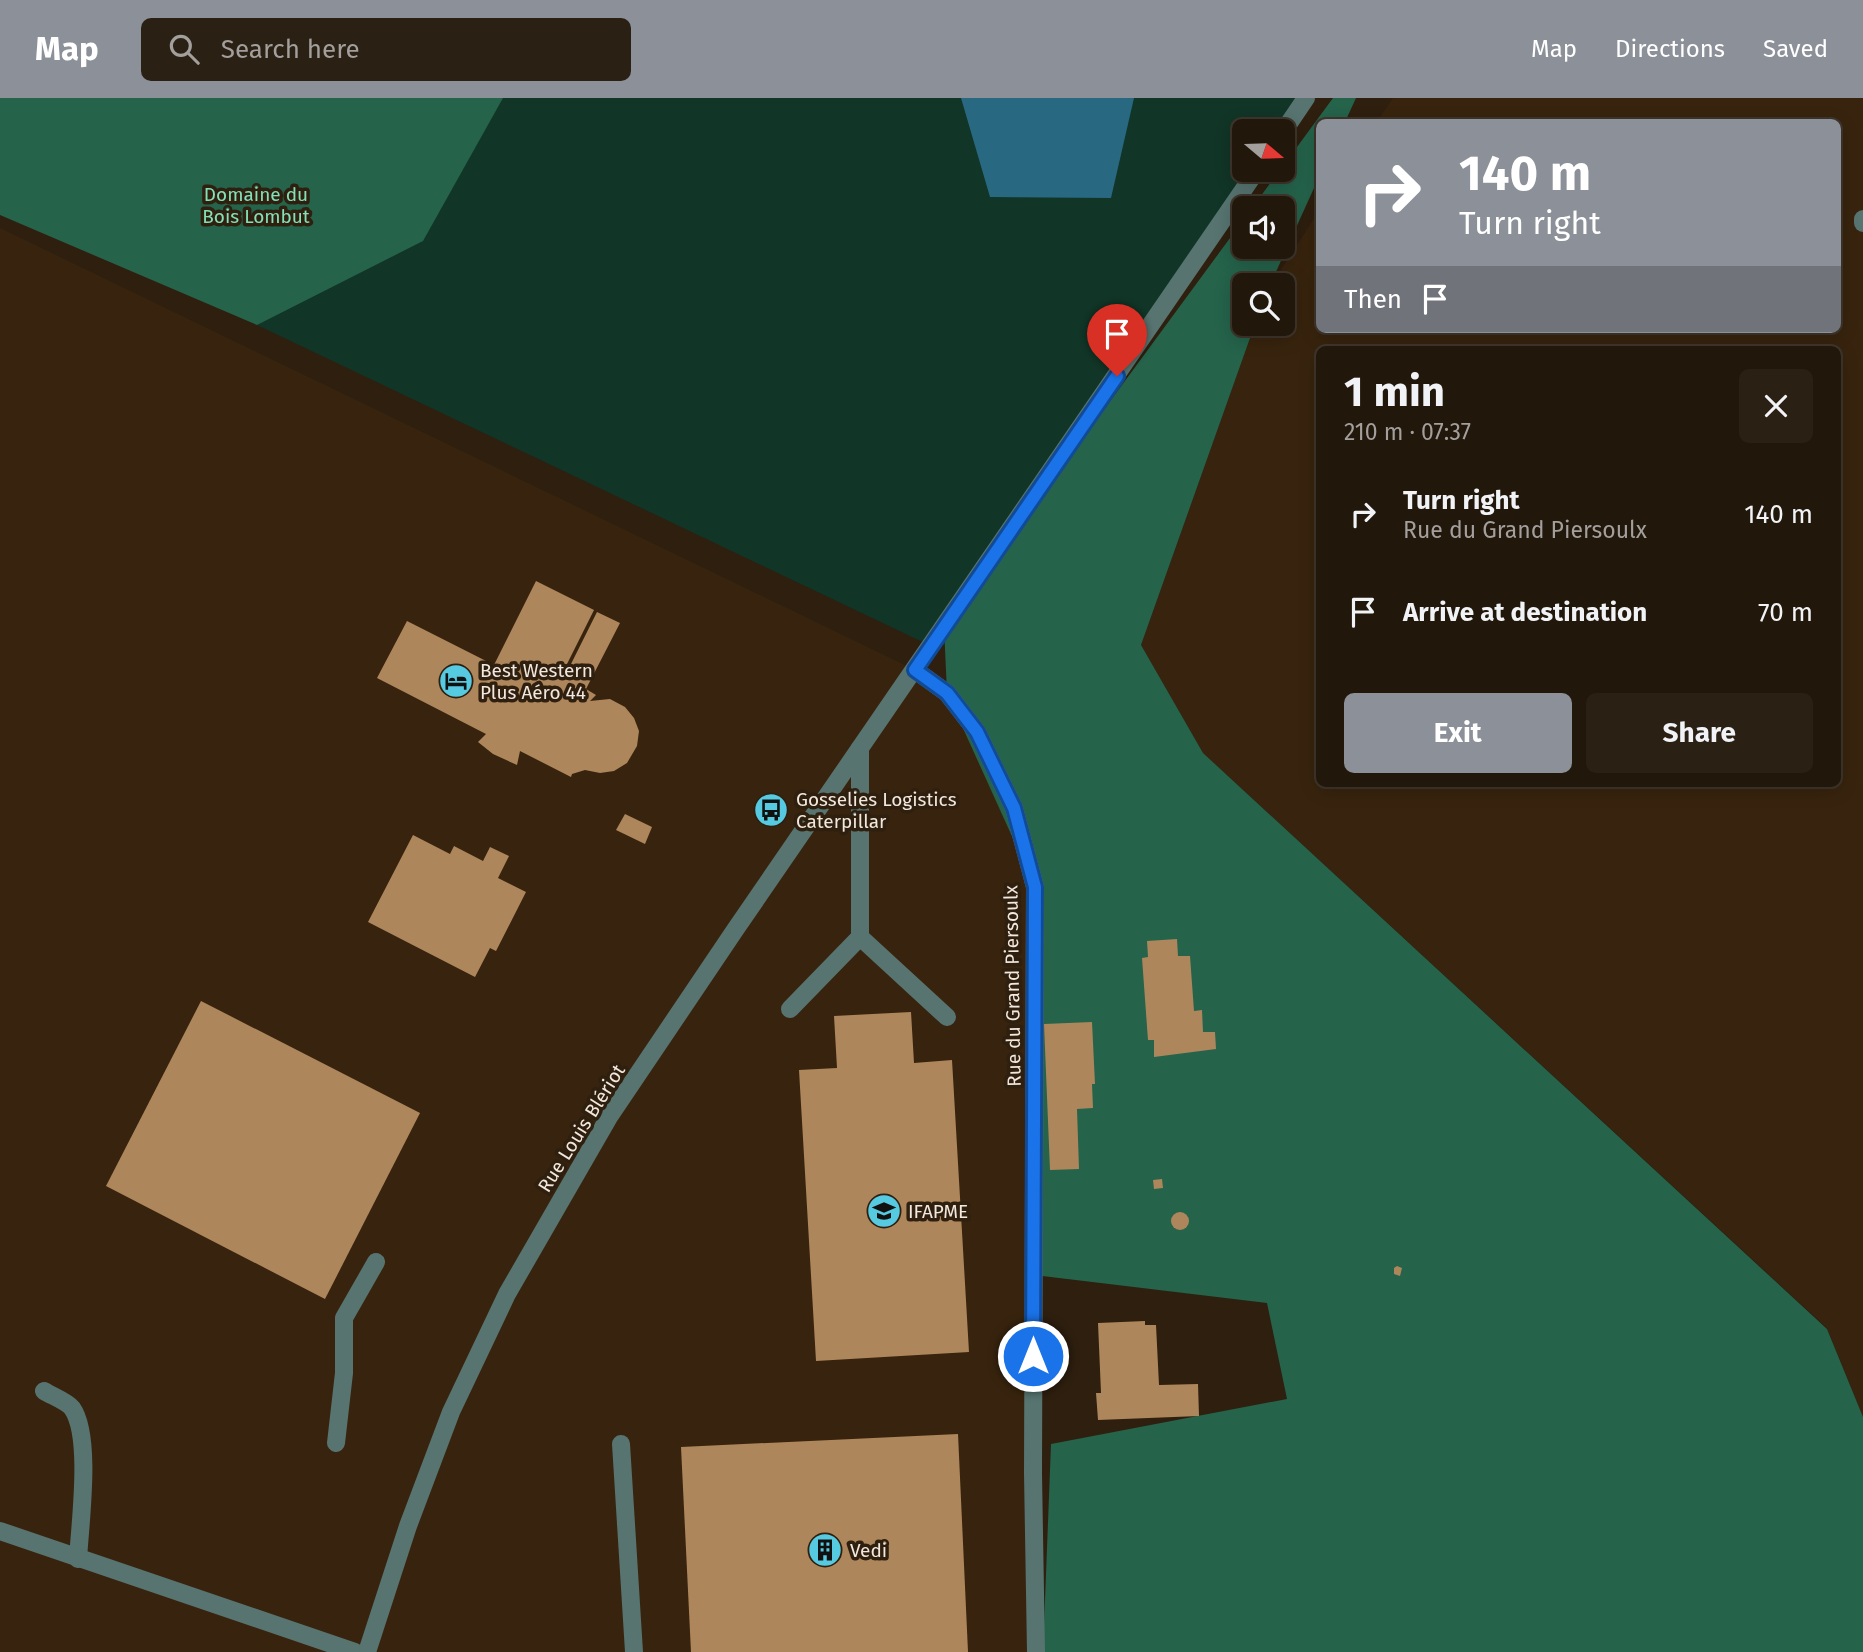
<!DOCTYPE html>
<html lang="en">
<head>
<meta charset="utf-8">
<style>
	:root { --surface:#22170b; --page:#2a2014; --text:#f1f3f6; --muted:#a29f9d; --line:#3f362c; --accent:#8c9099 }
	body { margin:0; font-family:"Fira Sans",sans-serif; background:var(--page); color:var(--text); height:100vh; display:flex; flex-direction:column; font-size:26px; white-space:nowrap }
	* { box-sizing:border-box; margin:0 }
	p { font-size:23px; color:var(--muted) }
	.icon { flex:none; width:38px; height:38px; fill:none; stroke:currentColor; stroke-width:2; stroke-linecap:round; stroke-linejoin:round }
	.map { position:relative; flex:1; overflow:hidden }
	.drawer { position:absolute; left:1316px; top:248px; width:525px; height:441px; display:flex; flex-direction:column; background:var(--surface); border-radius:10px; box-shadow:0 4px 18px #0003,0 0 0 2px var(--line) }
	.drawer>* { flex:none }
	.hud { position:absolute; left:1316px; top:21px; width:525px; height:214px; border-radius:10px; box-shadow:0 4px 18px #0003,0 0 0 2px var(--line); background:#8c9099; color:#fff; overflow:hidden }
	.needle { width:46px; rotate:109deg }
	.controls { position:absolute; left:1232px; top:21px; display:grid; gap:14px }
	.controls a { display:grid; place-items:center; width:63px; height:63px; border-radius:10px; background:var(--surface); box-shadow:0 4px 18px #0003,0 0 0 2px var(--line); font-size:35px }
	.pin { position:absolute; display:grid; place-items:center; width:60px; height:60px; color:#fff; margin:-72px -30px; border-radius:50% 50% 50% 0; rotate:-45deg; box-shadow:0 0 7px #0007 }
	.pin .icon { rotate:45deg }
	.me { position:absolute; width:77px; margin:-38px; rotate:0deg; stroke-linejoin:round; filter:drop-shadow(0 0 5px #0008) }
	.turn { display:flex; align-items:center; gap:24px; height:147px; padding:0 28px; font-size:32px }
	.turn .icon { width:91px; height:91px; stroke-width:2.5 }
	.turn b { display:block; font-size:49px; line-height:60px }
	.then { display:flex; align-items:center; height:66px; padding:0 28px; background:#0003; gap:14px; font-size:26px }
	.round { display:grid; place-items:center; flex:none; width:74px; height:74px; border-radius:10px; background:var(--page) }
	.overview { display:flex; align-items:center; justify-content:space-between; height:119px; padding:0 28px }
	h1 { font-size:42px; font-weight:700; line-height:52px }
	.primary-button { display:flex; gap:14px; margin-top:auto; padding:14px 28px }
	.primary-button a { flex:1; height:80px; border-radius:10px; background:var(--accent); color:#fff; font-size:28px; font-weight:700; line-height:80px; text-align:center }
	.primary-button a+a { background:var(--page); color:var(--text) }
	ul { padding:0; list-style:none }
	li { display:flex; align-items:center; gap:21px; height:98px; padding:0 28px }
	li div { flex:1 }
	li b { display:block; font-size:26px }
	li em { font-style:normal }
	header { display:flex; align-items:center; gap:42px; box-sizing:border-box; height:98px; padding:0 35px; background:var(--accent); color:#fff }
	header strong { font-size:33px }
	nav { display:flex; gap:38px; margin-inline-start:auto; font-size:24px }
	.search { width:490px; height:63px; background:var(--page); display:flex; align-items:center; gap:18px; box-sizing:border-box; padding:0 24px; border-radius:10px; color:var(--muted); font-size:26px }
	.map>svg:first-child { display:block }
	.built { fill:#38240e; fill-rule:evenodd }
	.green { fill:#113527 }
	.forest { fill:#25634b }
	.water { fill:#286981 }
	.building { fill:#ae865c }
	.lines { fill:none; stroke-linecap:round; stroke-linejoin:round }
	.minor { stroke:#577470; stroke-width:18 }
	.route-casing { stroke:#114b97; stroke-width:18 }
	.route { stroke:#1a73e8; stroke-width:12 }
	.labels { text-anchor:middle; stroke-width:7; stroke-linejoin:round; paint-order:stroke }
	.park-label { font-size:19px; fill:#83e0b8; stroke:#2e1f0f }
	.poi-label { font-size:19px; fill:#f2e8de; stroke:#2e1f0f; text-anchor:start }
	.street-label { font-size:19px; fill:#f2e8de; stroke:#2e1f0f }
</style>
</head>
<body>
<header>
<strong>Map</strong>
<div class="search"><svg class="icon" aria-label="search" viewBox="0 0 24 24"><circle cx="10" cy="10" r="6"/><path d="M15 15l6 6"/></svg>Search here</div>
<nav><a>Map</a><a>Directions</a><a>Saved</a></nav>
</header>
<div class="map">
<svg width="1863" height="1554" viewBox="0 0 1863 1554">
	<rect width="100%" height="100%" fill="#2e1f0f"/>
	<g class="built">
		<path d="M1393 0H1863V1319L1827 1230 1203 655 1141 547 1255 226H1283V187H1271L1319 113 1320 231H1838V24H1377ZM1320 252H1838V686H1320Z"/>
		<polygon points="0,130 915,572 977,634 1035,789 1036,1554 0,1554"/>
	</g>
	<polygon class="green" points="0,0 1305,0 1283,33 1244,33 1244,72 1256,72 931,548 257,227"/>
	<g class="forest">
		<polygon points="0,0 503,0 423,143 257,227 0,117"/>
		<polygon points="1333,0 1356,0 1345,24 1320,24 1319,79 1270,187 1244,187 1244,226 1255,226 1141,547 1203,655 1827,1231 1863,1319 1863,1554 1043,1554 1051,1346 1287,1301 1267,1205 1034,1177 1035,789 947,595 944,529 1244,121 1244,149 1283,149 1283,110 1252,110 1280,72 1283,72 1283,68"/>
	</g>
	<polygon class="water" points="961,0 1134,0 1111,100 990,99"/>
	<g class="building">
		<polygon points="536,483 594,512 561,578 565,578 597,514 620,525 586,591 596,597 590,603 610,601 625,609 634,620 639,633 637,648 627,665 614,673 600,675 585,672 572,676 571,679 520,653 517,667 493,656 478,644 486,636 377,580 407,523 494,567"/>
		<polygon points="625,716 652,729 645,746 616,732"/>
		<polygon points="413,737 450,756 454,748 483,763 490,749 509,758 498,780 526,794 496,853 490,850 475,879 368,824"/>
		<polygon points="1177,841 1178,858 1190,858 1194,913 1202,912 1203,934 1215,934 1216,951 1154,959 1154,942 1148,942 1142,860 1148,859 1147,843"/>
		<polygon points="201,903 420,1015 325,1201 106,1088"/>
		<polygon points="911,914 914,965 952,962 969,1254 816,1263 799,972 837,970 834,918"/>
		<polygon points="1092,924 1095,986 1092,986 1093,1010 1077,1011 1079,1071 1050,1072 1044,926"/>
		<polygon points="1162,1081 1163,1090 1154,1091 1153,1082"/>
		<circle cx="1180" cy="1123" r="9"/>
		<polygon points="1397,1168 1402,1170 1400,1178 1394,1176 1394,1170"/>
		<polygon points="1145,1223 1145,1227 1156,1227 1159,1287 1198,1286 1199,1318 1098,1322 1096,1295 1101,1295 1098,1225"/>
		<polygon points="958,1336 968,1554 691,1554 681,1349"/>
	</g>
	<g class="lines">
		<g class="minor">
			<polyline points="1283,34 1306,0"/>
			<polyline points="1863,121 1863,125"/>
			<polyline points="915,572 947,595 977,634 1014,710 1035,789 1033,1375 1036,1554"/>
			<polyline points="860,650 860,839 947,919"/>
			<polyline points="790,911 860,839"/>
			<path d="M44 1293C52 1298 66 1303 72 1310 92 1338 80 1425 78 1461"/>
			<polyline points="336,1345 344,1275 344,1220 376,1164"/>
			<polyline points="621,1346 634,1554"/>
			<polyline points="0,1433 355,1554"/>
			<polyline points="367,1554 408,1428 451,1314 507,1196 609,1019 735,832 1257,72"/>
		</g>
	</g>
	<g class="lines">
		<g class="route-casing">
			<polyline id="route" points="1033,1258 1035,789 1014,710 977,634 947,595 915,572 1117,278"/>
		</g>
		<use href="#route" class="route"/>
	</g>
	<defs>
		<g id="hotel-disc" transform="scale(1.75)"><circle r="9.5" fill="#55cae0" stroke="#2e1f0f"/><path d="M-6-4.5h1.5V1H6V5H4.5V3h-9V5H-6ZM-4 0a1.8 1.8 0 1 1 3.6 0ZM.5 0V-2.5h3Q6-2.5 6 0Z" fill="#111"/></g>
		<g id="bus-disc" transform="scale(1.75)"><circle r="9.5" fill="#55cae0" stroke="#2e1f0f"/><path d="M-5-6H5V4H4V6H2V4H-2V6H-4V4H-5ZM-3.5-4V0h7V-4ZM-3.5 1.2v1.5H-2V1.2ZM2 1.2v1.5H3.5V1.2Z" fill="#111"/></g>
		<g id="university-disc" transform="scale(1.75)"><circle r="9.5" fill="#55cae0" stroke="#2e1f0f"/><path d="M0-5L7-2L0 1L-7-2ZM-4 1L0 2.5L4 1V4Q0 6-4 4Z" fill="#111"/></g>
		<g id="building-disc" transform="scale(1.75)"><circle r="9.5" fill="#55cae0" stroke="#2e1f0f"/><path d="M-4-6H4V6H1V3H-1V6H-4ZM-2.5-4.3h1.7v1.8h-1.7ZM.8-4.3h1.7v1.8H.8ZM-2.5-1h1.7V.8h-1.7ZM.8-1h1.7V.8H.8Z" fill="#111"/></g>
	</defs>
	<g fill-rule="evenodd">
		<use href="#hotel-disc" x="456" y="583"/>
		<use href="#bus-disc" x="771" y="712"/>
		<use href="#university-disc" x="884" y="1113"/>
		<use href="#building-disc" x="825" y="1452"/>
	</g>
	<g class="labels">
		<g class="park-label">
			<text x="256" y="103">Domaine du<tspan x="256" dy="22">Bois Lombut</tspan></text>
		</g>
		<g class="poi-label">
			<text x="480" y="579">Best Western<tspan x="480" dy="22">Plus Aéro 44</tspan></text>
			<text x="796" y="708">Gosselies Logistics<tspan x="796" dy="22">Caterpillar</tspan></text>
			<text x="908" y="1120">IFAPME</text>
			<text x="850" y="1459">Vedi</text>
		</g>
		<g class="street-label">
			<text transform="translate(1012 888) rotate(-91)" y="7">Rue du Grand Piersoulx</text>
			<text transform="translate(581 1030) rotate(-58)" y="7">Rue Louis Blériot</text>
		</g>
	</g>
</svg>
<div class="controls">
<a><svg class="needle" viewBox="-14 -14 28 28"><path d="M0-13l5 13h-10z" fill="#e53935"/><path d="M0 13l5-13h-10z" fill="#a29f9d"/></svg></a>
<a><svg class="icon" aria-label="sound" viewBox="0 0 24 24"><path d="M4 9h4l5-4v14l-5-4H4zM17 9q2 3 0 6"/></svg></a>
<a><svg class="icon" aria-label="search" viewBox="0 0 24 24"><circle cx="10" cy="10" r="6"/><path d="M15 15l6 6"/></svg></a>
</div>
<div class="pin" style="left:1117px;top:278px;background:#d93025"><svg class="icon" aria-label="arrive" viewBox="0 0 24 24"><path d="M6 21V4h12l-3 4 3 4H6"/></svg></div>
<svg class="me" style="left:1033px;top:1258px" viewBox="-20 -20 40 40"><circle r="17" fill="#1a73e8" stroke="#fff" stroke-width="3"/><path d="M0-11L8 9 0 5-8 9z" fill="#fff"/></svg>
<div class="hud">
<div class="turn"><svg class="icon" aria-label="right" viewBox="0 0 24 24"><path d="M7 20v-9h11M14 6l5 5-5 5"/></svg><div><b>140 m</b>Turn right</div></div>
<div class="then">Then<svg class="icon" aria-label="arrive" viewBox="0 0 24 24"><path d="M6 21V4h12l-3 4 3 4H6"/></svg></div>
</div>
<section class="drawer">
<div class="overview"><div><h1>1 min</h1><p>210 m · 07:37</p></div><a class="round"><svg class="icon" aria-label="close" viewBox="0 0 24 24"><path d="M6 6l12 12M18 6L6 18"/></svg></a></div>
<ul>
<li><svg class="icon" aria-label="right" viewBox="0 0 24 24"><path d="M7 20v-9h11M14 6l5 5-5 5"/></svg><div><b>Turn right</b><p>Rue du Grand Piersoulx</p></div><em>140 m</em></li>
<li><svg class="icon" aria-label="arrive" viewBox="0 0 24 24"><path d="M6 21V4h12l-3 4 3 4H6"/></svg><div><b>Arrive at destination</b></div><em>70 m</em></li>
</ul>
<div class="primary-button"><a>Exit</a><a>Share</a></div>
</section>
</div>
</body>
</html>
